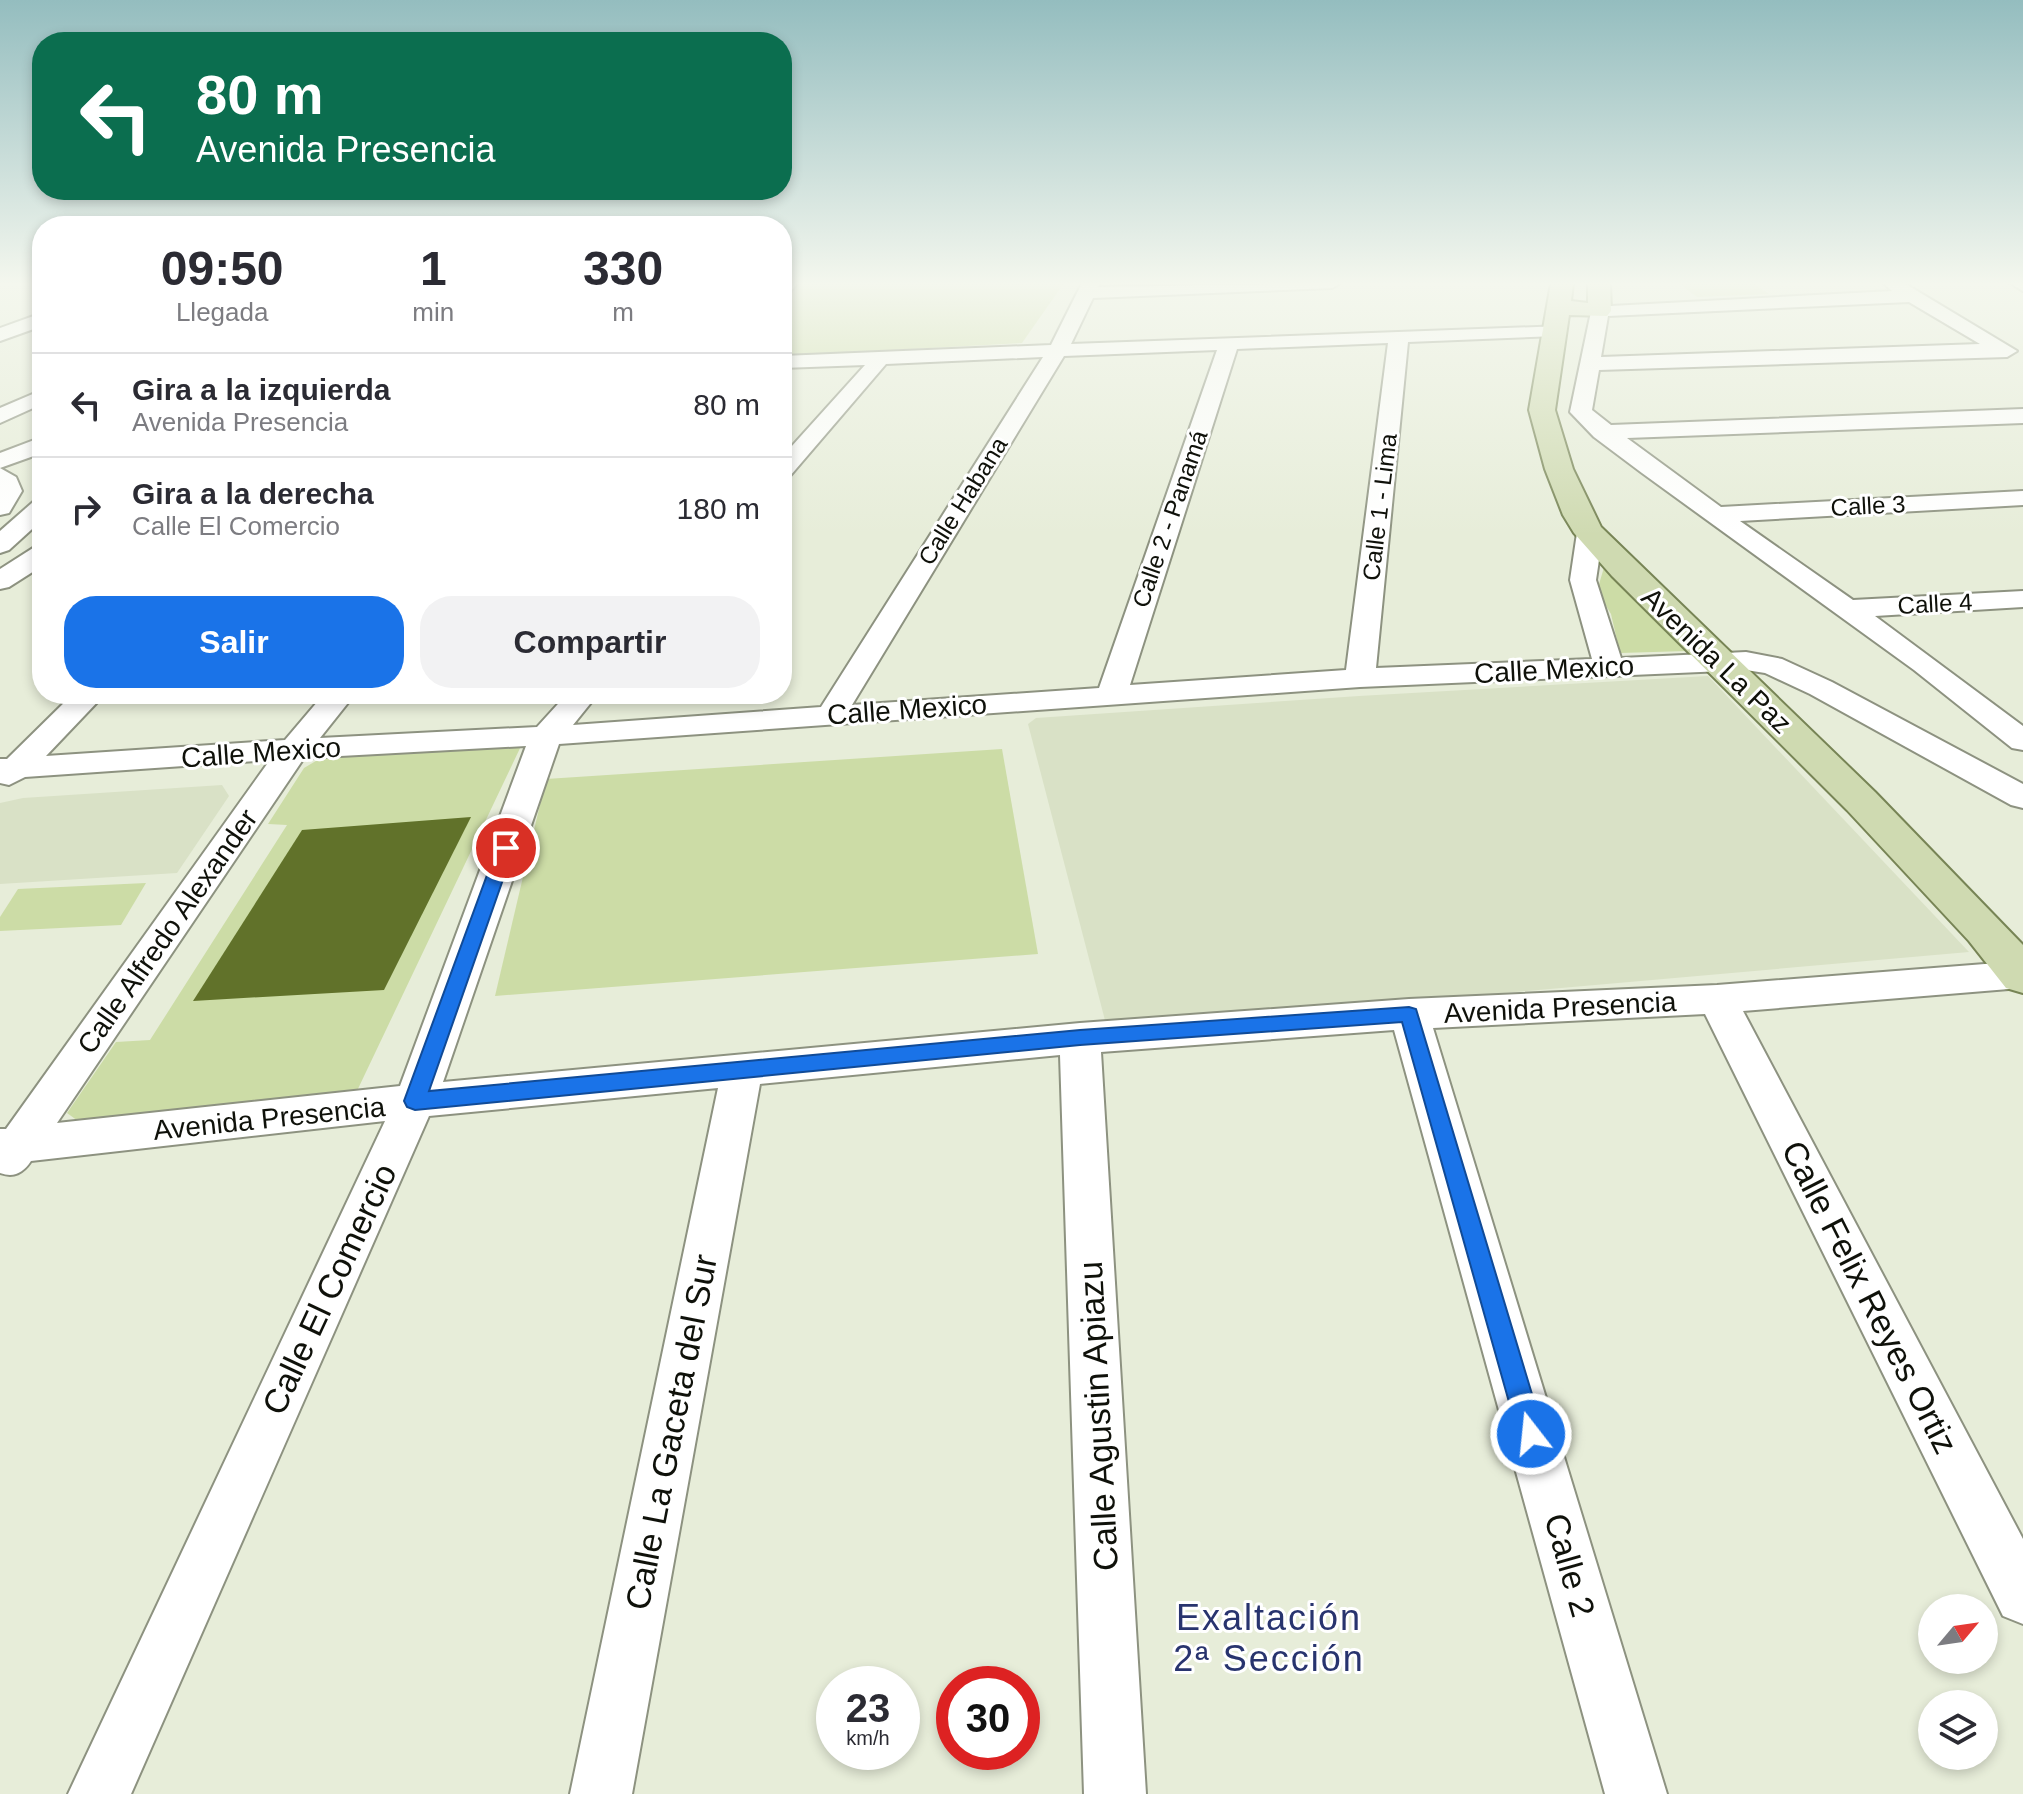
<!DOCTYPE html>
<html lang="es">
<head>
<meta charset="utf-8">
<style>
	:root { --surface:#fff; --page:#f2f2f3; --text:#2b2b33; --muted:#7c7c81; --line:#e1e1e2; --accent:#1a73e8 }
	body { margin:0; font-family:Arial,sans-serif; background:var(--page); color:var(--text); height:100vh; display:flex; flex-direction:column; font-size:30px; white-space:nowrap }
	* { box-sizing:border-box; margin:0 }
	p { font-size:26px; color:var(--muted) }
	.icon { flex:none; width:44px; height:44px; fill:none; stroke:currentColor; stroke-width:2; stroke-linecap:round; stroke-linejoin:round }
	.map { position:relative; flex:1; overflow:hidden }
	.drawer { position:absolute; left:32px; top:216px; width:760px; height:488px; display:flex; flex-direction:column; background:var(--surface); border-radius:32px; box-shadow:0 4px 12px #0003 }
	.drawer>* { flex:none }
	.guide { position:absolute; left:32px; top:32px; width:760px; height:168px; border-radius:32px; box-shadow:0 4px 12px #0003; background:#0b6e4f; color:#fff; overflow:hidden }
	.needle { width:52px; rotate:61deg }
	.tools { position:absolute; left:1918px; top:1594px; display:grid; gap:16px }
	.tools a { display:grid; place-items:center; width:80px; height:80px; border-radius:50%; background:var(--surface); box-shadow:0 4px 12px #0003; font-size:40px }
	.speed { position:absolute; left:816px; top:1666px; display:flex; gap:16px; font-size:40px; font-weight:700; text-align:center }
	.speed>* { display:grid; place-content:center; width:104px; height:104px; border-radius:50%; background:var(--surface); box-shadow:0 4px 12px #0003; line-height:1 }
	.speed small { font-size:20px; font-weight:400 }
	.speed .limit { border:12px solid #d22; background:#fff; color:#111 }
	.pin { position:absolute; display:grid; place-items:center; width:68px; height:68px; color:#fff; margin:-34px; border:4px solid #fff; border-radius:50%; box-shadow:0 2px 8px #0007 }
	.me { position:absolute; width:88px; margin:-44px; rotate:344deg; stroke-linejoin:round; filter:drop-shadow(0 0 6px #0008) }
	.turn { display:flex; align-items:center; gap:28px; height:168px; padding:0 32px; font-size:36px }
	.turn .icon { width:104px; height:104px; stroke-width:2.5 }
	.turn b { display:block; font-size:56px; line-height:68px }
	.eta { display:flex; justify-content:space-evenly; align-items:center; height:136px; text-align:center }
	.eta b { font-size:48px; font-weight:700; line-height:56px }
	.button { display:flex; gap:16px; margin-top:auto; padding:16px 32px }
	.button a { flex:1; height:92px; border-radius:32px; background:var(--accent); color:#fff; font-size:32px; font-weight:700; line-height:92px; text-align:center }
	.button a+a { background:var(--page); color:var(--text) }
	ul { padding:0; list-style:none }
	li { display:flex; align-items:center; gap:24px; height:104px; padding:0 32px; border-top:2px solid var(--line) }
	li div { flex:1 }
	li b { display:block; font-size:30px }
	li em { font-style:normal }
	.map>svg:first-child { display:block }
	.built { fill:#d9e1c6 }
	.green { fill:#ccdca6 }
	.building { fill:#61722a }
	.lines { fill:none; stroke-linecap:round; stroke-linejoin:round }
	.minor-casing { stroke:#8d9280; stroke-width:4 }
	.major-casing { stroke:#778455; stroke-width:4 }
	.minor { fill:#fff; fill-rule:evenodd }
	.major { fill:#cfdab1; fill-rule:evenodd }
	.route { fill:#1a73e8; stroke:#114b97; stroke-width:2 }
	.labels { text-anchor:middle; stroke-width:6; stroke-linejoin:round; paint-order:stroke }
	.far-street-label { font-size:24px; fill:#0f110a; stroke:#fff }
	.street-label { font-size:28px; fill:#0f110a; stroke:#fff }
	.near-street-label { font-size:34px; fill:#0f110a; stroke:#fff }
	.near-neighbourhood-label { font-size:36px; letter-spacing:2px; fill:#28346e; stroke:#fff }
</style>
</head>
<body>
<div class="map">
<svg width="2023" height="1794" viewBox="0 0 2023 1794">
	<rect width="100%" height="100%" fill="#e7edd9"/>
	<g class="built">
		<polygon points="1708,676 1969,952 1107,1028 1028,724 1036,718 1359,696"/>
		<polygon points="222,785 229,796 177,873 0,884 0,803 23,798"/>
	</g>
	<g class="green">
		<polygon points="795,283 1064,283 1022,343 782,356 782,295"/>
		<polygon points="1753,283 1769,294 1697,297 1680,284"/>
		<polygon points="1605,564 1687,651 1620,653 1611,614 1597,591"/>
		<polygon points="522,744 356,1093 78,1121 67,1113 116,1042 150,1040 287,825 268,824 304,768 326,755"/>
		<polygon points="1002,749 1038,954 495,996 546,779"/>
		<polygon points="146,883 121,925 0,931 0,917 18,889"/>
	</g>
	<polygon class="building" points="471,817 384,990 193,1001 302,830"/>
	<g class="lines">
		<g class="minor-casing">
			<g id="minor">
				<polygon points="782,283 798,283 788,294 782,296"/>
				<path d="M1082 283H1100L1098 287 1341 283 1332 288 1093 298 1071 344 1563 326 1566 330 1563 334 1556 336 1408 342 1376 668 1592 659 1570 580 1577 533 1581 528H1599L1603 533 1596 580 1621 658 1746 652 1782 659 1832 682 2023 784V808L2011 805 1810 694 1765 673 1746 670 1360 687 559 744 443 1082 1080 1023 1409 999 1717 985 2023 961 2021 988 1743 1011 2023 1539V1624L2003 1616 1705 1014 1433 1028 1667 1794H1605L1394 1030 1101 1052 1146 1794H1084L1060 1055 760 1084 632 1794H570L718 1088 429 1116 131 1794H68L385 1121 31 1161C23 1173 14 1178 0 1173V1129H6L270 760 25 777 9 785 0 783V759H7L73 694H105L46 756 285 740 324 694H355L320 738 537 727 567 694H598L573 725 821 707 1043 357 886 364 790 476 782 478V457L865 365 782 368V356L1051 345ZM1388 343 1346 670 1130 685 1237 349ZM1217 350 1099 688 852 705 1064 356ZM526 746 400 1086 57 1123 304 758Z"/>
				<path d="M1883 283H1904L2017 351 2007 357 1599 370 1592 410 1611 425 2023 409V423L1627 438 1721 507 2023 491V505L1740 521 1853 600 2023 591V607L1875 616 2023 726V750L2012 748 1914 670 1642 473 1594 437 1570 412 1592 307 1892 291ZM1909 302 1980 344 1601 357 1608 316Z"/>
				<polygon points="2010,283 2023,283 2023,291"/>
				<polygon points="42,313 42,326 0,341 0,328"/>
				<polygon points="42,390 42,404 0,423 0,408"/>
				<polygon points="42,437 42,453 0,468 16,477 22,491 9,513 0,515 0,453"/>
				<polygon points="42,500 42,520 9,550 0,553 0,531 33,502"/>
				<polygon points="42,546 42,566 9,587 0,589 0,569 33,548"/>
			</g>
		</g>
		<g class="major-casing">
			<polygon id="major" points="1551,283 1573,283 1571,301 1588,303 1588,283 1610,283 1611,311 1607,316 1569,315 1555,410 1573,469 1601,527 1875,792 2023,945 2023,993 2006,988 1969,941 1847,810 1612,576 1574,533 1563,515 1545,469 1529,410"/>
		</g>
		<use href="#minor" class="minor"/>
		<use href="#major" class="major"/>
	</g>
	<linearGradient id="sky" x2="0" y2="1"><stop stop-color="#94bdbf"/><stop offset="0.53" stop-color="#f4f7ee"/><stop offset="1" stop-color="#f4f7ee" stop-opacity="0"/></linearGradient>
	<rect width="2023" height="535" fill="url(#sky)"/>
	<polygon class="route" points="506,843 514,848 429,1091 1080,1030 1409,1007 1416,1009 1544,1434 1541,1443 1531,1447 1522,1443 1518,1434 1402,1022 1080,1045 415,1110 407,1107 404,1101 497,848"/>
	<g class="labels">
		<g class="far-street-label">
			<text transform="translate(963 501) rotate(-58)" y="8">Calle Habana</text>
			<text transform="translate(1868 506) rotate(-3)" y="8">Calle 3</text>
			<text transform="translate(1380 507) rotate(-83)" y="8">Calle 1 - Lima</text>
			<text transform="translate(1170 519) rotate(-71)" y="8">Calle 2 - Panamá</text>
			<text transform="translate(1935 604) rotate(-3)" y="8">Calle 4</text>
		</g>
		<g class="street-label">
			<text transform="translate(1717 660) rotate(44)" y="10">Avenida La Paz</text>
			<text transform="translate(1554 669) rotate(-3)" y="10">Calle Mexico</text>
			<text transform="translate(907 709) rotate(-4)" y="10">Calle Mexico</text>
			<text transform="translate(261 752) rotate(-4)" y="10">Calle Mexico</text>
			<text transform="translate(167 931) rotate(-55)" y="10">Calle Alfredo Alexander</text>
			<text transform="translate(1560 1007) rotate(-3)" y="10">Avenida Presencia</text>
			<text transform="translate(269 1118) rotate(-6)" y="10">Avenida Presencia</text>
		</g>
		<g class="near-street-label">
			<text transform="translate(329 1289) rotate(-65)" y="12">Calle El Comercio</text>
			<text transform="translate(1870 1297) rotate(63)" y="12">Calle Felix Reyes Ortiz</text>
			<text transform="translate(1098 1416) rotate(-93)" y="12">Calle Agustin Apiazu</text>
			<text transform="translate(671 1432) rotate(-79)" y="12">Calle La Gaceta del Sur</text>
			<text transform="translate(1570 1565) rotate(74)" y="12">Calle 2</text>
		</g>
		<g class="near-neighbourhood-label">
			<text x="1269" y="1630">Exaltación<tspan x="1269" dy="41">2ª Sección</tspan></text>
		</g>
	</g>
</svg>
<div class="tools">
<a><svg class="needle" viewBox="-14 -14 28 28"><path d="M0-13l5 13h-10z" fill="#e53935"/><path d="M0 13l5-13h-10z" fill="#7c7c81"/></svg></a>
<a><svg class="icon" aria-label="layers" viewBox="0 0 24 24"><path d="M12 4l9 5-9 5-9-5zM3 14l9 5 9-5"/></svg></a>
</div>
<div class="speed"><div>23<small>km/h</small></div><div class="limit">30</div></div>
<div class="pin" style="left:506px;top:848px;background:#d93025"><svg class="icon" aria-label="arrive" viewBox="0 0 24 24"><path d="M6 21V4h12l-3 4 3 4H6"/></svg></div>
<svg class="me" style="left:1531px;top:1434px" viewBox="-20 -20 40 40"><circle r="17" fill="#1a73e8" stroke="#fff" stroke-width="3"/><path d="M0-11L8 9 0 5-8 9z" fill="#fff"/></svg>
<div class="guide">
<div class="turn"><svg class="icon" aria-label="left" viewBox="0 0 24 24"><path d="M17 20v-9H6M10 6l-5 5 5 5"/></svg><div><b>80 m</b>Avenida Presencia</div></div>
</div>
<section class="drawer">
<div class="eta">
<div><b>09:50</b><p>Llegada</p></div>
<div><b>1</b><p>min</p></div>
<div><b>330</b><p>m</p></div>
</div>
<ul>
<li><svg class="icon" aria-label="left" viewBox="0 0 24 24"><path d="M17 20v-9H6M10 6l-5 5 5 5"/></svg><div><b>Gira a la izquierda</b><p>Avenida Presencia</p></div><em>80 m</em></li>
<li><svg class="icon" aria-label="right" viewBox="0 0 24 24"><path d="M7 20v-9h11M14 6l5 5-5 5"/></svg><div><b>Gira a la derecha</b><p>Calle El Comercio</p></div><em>180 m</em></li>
</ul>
<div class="button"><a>Salir</a><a>Compartir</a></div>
</section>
</div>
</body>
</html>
